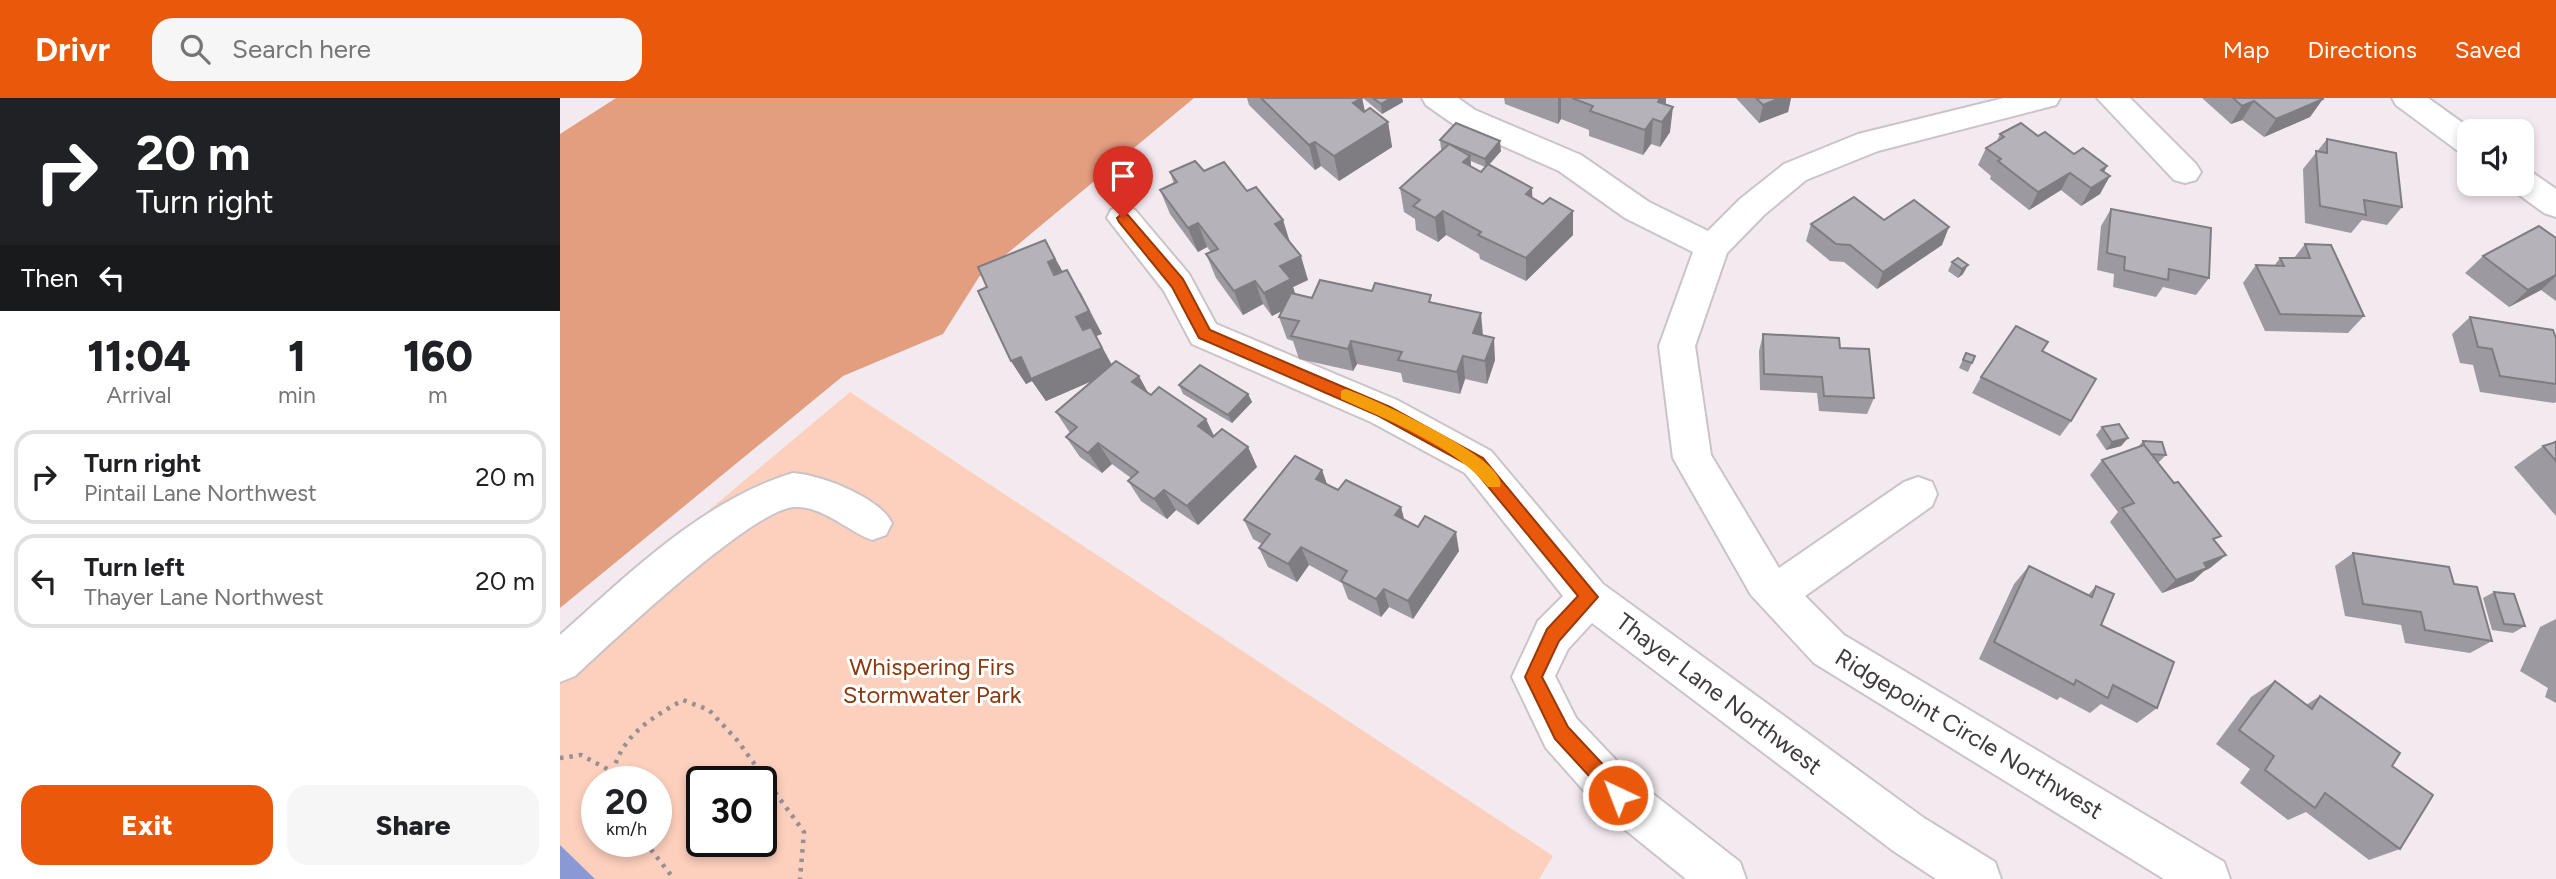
<!DOCTYPE html>
<html lang="en">
<head>
<meta charset="utf-8">
<style>
	:root { --surface:#fff; --page:#f6f6f6; --text:#202124; --muted:#757577; --line:#e0e0e0; --accent:#ea580c }
	body { margin:0; font-family:Figtree,sans-serif; background:var(--page); color:var(--text); height:100vh; display:flex; flex-direction:column; font-size:26px; white-space:nowrap }
	* { box-sizing:border-box; margin:0 }
	p { font-size:23px; color:var(--muted) }
	.icon { flex:none; width:38px; height:38px; fill:none; stroke:currentColor; stroke-width:2; stroke-linecap:round; stroke-linejoin:round }
	.map { position:relative; flex:1; overflow:hidden }
	.drawer { display:flex; flex-direction:column; background:var(--surface); width:560px }
	.drawer>* { flex:none }
	.guide { background:#202124; color:#fff; overflow:hidden }
	.fabs { position:absolute; left:1897px; top:21px; display:grid; gap:14px }
	.fabs a { display:grid; place-items:center; width:77px; height:77px; border-radius:14px; background:var(--surface); box-shadow:0 4px 10px #0003; font-size:35px }
	.speed { position:absolute; left:21px; top:668px; display:flex; gap:14px; font-size:35px; font-weight:700; text-align:center }
	.speed>* { display:grid; place-content:center; width:91px; height:91px; border-radius:50%; background:var(--surface); box-shadow:0 4px 10px #0003; line-height:1 }
	.speed small { font-size:18px; font-weight:400 }
	.speed .limit { border:4px solid #111; border-radius:10px; background:#fff; color:#111 }
	.pin { position:absolute; display:grid; place-items:center; width:60px; height:60px; color:#fff; margin:-72px -30px; border-radius:50% 50% 50% 0; rotate:-45deg; box-shadow:0 0 7px #0007 }
	.pin .icon { rotate:45deg }
	.me { position:absolute; width:77px; margin:-38px; rotate:317deg; stroke-linejoin:round; filter:drop-shadow(0 0 5px #0008) }
	.turn { display:flex; align-items:center; gap:24px; height:147px; padding:0 21px; font-size:32px }
	.turn .icon { width:91px; height:91px; stroke-width:2.5 }
	.turn b { display:block; font-size:49px; line-height:60px }
	.then { display:flex; align-items:center; height:66px; padding:0 21px; background:#0003; gap:14px; font-size:26px }
	.eta { display:flex; justify-content:space-evenly; align-items:center; height:119px; text-align:center }
	.eta b { font-size:42px; font-weight:800; line-height:49px }
	.action { display:flex; gap:14px; margin-top:auto; padding:14px 21px }
	.action a { flex:1; height:80px; border-radius:21px; background:var(--accent); color:#fff; font-size:28px; font-weight:800; line-height:80px; text-align:center }
	.action a+a { background:var(--page); color:var(--text) }
	ul { padding:0; list-style:none }
	li { display:flex; align-items:center; gap:21px; height:94px; margin:0 14px 10px; padding:0 7px; border:4px solid var(--line); border-radius:21px }
	li div { flex:1 }
	li b { display:block; font-size:26px }
	li em { font-style:normal }
	header { display:flex; align-items:center; gap:42px; box-sizing:border-box; height:98px; padding:0 35px; background:var(--accent); color:#fff }
	header strong { font-size:33px }
	nav { display:flex; gap:38px; margin-inline-start:auto; font-size:24px }
	.search { width:490px; height:63px; background:var(--page); display:flex; align-items:center; gap:18px; box-sizing:border-box; padding:0 24px; border-radius:21px; color:var(--muted); font-size:26px }
	main { display:flex; flex:1; min-height:0 }
	.map>svg:first-child { display:block }
	.green { fill:#fdd0bd; fill-rule:evenodd }
	.forest { fill:#e39e80 }
	.water { fill:#8b98d6 }
	.lines { fill:none; stroke-linecap:round; stroke-linejoin:round }
	.minor-casing { stroke:#cbc3c8; stroke-width:4 }
	.path { stroke:#968f94; stroke-width:4.5; stroke-dasharray:3.5 6; stroke-linecap:butt }
	.minor { fill:#fff; fill-rule:evenodd }
	.wall { fill:#9d99a0; fill-rule:evenodd }
	.shaded-wall { fill:#7f7d82 }
	.building { fill:#b6b2ba; stroke:#7f7d82; stroke-width:2 }
	.route { fill:#ea580c; stroke:#983908; stroke-width:2 }
	.slow { fill:#f59e0b }
	.labels { text-anchor:middle; stroke-width:6; stroke-linejoin:round; paint-order:stroke }
	.park-label { font-size:24px; fill:#8b3a0f; stroke:#fff }
	.street-label { font-size:24px; fill:#3f3b3e; stroke:#fff }
</style>
</head>
<body>
<header>
<strong>Drivr</strong>
<div class="search"><svg class="icon" aria-label="search" viewBox="0 0 24 24"><circle cx="10" cy="10" r="6"/><path d="M15 15l6 6"/></svg>Search here</div>
<nav><a>Map</a><a>Directions</a><a>Saved</a></nav>
</header>
<main>
<section class="drawer">
<div class="guide">
<div class="turn"><svg class="icon" aria-label="right" viewBox="0 0 24 24"><path d="M7 20v-9h11M14 6l5 5-5 5"/></svg><div><b>20 m</b>Turn right</div></div>
<div class="then">Then<svg class="icon" aria-label="left" viewBox="0 0 24 24"><path d="M17 20v-9H6M10 6l-5 5 5 5"/></svg></div>
</div>
<div class="eta">
<div><b>11:04</b><p>Arrival</p></div>
<div><b>1</b><p>min</p></div>
<div><b>160</b><p>m</p></div>
</div>
<ul>
<li><svg class="icon" aria-label="right" viewBox="0 0 24 24"><path d="M7 20v-9h11M14 6l5 5-5 5"/></svg><div><b>Turn right</b><p>Pintail Lane Northwest</p></div><em>20 m</em></li>
<li><svg class="icon" aria-label="left" viewBox="0 0 24 24"><path d="M17 20v-9H6M10 6l-5 5 5 5"/></svg><div><b>Turn left</b><p>Thayer Lane Northwest</p></div><em>20 m</em></li>
</ul>
<div class="action"><a>Exit</a><a>Share</a></div>
</section>
<div class="map">
<svg width="1996" height="781" viewBox="0 0 1996 781">
	<rect width="100%" height="100%" fill="#f3eaf0"/>
	<path class="green" d="M290 294 993 758 979 781H0V537ZM37 684H96V744H37ZM142 684H201V744H142Z"/>
	<polygon class="forest" points="56,0 634,0 419,179 383,236 283,278 0,510 0,36"/>
	<polygon class="water" points="0,747 35,781 0,781"/>
	<g class="lines">
		<g class="minor-casing">
			<g id="minor">
				<polygon points="862,0 898,0 915,12 1021,57 1089,104 1148,133 1180,101 1224,66 1298,36 1444,0 1500,0 1496,7 1318,53 1246,82 1204,117 1167,155 1135,248 1151,357 1219,470 1344,384 1358,379 1372,384 1377,396 1372,408 1245,498 1284,537 1664,764 1670,781 1604,781 1254,565 1191,497 1113,360 1099,248 1133,154 1065,120 999,73 893,26 866,7"/>
				<polygon points="1537,0 1570,0 1636,66 1641,74 1636,82 1625,85 1614,82"/>
				<polygon points="1832,0 1868,0 1914,33 1909,33 1909,56 1898,53 1836,7"/>
				<polygon points="1962,72 1973,75 1996,91 1996,119 1984,115 1951,91 1948,86 1962,86"/>
				<polygon points="563,108 575,112 629,176 656,226 837,302 931,353 1043,486 1364,720 1435,764 1441,781 1376,781 1332,752 1032,525 1008,551 995,578 1016,620 1074,681 1180,764 1186,781 1126,781 1042,713 986,650 952,579 978,523 1003,498 905,375 811,324 632,246 604,193 547,120 551,112"/>
				<path d="M233 375C261 377 319 399 332 425L326 437 312 442C288 433 261 407 234 409 191 412 52 544 15 578L0 584V537C69 476 143 402 233 375Z"/>
			</g>
		</g>
		<g class="path">
			<polyline points="0,660 21,657 51,673"/>
			<path d="M52 684C55 642 89 621 123 602L149 612 177 642 244 734 240 781"/>
			<polyline points="85,744 114,781"/>
		</g>
		<use href="#minor" class="minor"/>
	</g>
	<g class="wall">
		<polygon points="687,0 802,0 805,13 828,24 832,49 779,83 761,68 755,72 689,7"/>
		<polygon points="803,0 842,0 843,4 822,16"/>
		<polygon points="944,0 1106,0 1106,6 1110,34 1100,49 1091,46 1083,57 1029,38 1029,32 1001,21 998,26 945,6"/>
		<polygon points="1176,0 1231,0 1228,14 1199,25"/>
		<polygon points="1642,0 1762,0 1750,19 1704,39 1682,22 1671,26"/>
		<polygon points="1440,36 1478,38 1514,56 1544,74 1540,96 1521,108 1501,92 1469,112 1430,81 1431,78 1418,67 1426,50 1437,43"/>
		<polygon points="1767,41 1842,109 1827,127 1802,122 1791,135 1745,125 1743,71"/>
		<path d="M880 42 941 53 929 67 973 100 983 106 1013 113V137L966 183 920 161 919 156 886 137 878 144 856 132 855 121 844 114 840 90 883 52 881 51ZM911 63 925 69 921 74 911 69Z"/>
		<polygon points="644,73 687,93 723,122 730,144 748,182 733,189 735,196 752,200 872,205 923,237 935,262 927,286 905,281 900,296 843,284 841,275 797,266 793,273 739,261 733,243 727,241 719,219 722,213 712,218 703,206 683,217 656,180 646,156 651,154 647,149 638,154 610,116 600,92 614,86 610,74"/>
		<polygon points="1551,111 1649,180 1636,197 1603,189 1596,199 1553,189 1554,176 1537,172 1541,128"/>
		<polygon points="1324,122 1382,147 1317,191 1284,164 1270,163 1246,143 1251,126"/>
		<polygon points="1996,140 1996,203 1981,192 1949,209 1905,175 1923,158"/>
		<polygon points="1745,146 1804,218 1788,235 1705,233 1683,185 1696,167 1714,168 1720,160 1734,160"/>
		<polygon points="1398,160 1403,176 1398,180 1388,173 1392,164"/>
		<polygon points="503,174 521,195 542,236 536,238 552,267 588,295 654,338 688,349 697,369 638,427 616,412 607,421 581,403 568,383 571,380 552,366 542,375 520,359 506,339 510,335 496,314 534,282 486,303 472,283 466,286 451,263"/>
		<polygon points="1910,219 1996,240 1996,304 1994,305 1920,294 1913,267 1900,265 1892,236"/>
		<polygon points="1203,236 1280,250 1314,300 1307,316 1259,313 1257,295 1200,292 1199,253"/>
		<polygon points="1482,253 1511,323 1500,338 1412,295 1421,279"/>
		<polygon points="1406,255 1415,258 1408,274 1399,270"/>
		<polygon points="619,287 688,296 692,304 672,325 623,296"/>
		<polygon points="1542,329 1568,340 1561,348 1546,352 1536,337"/>
		<polygon points="1996,342 1996,418 1954,369 1983,348 1990,346"/>
		<polygon points="1583,343 1606,357 1598,365 1666,457 1650,470 1644,473 1633,483 1602,495 1550,424 1558,414 1530,377 1542,362 1578,349"/>
		<polygon points="762,372 767,387 778,392 841,409 844,422 899,453 853,521 829,509 821,519 788,501 782,485 749,467 737,484 708,469 699,450 702,446 693,441 684,422"/>
		<polygon points="1793,455 1894,486 1932,543 1910,555 1845,545 1841,527 1785,518 1775,468"/>
		<polygon points="1469,468 1528,497 1536,488 1541,527 1597,610 1577,625 1541,606 1530,615 1500,599 1497,602 1419,561 1454,486"/>
		<polygon points="1934,494 1965,528 1953,535 1932,532 1923,500"/>
		<polygon points="1996,521 1996,605 1985,599 1988,590 1960,573 1980,529"/>
		<polygon points="1715,583 1746,607 1760,598 1832,668 1840,751 1809,762 1746,714 1728,722 1680,685 1690,671 1656,646 1691,599"/>
	</g>
	<g class="shaded-wall">
		<polygon points="802,0 807,25 793,5"/>
		<polygon points="831,0 842,0 843,4 822,16 821,6"/>
		<polygon points="998,0 1001,0 1001,21 998,26"/>
		<polygon points="1100,0 1106,0 1105,15 1098,4"/>
		<polygon points="1220,0 1231,0 1228,14 1199,25 1203,7"/>
		<polygon points="1763,1 1750,19 1704,39 1716,21"/>
		<polygon points="1694,3 1682,22 1671,26 1682,8"/>
		<polygon points="1113,9 1110,34 1100,49 1102,24"/>
		<polygon points="1093,21 1091,46 1083,57 1085,32"/>
		<polygon points="828,24 832,49 779,83 774,58"/>
		<polygon points="940,43 941,53 926,70 925,61"/>
		<polygon points="755,44 761,68 755,72 749,47"/>
		<polygon points="910,58 912,83 903,64"/>
		<polygon points="1547,68 1538,86 1550,78 1540,96 1521,108 1541,72"/>
		<polygon points="1510,75 1501,92 1469,112 1478,94"/>
		<polygon points="972,90 973,115 966,96"/>
		<polygon points="883,113 886,137 878,144 875,120"/>
		<polygon points="1013,113 1013,137 966,183 966,160"/>
		<polygon points="723,122 730,146 715,126"/>
		<polygon points="638,125 647,149 638,154 628,130"/>
		<polygon points="1389,129 1382,147 1317,191 1323,174"/>
		<polygon points="485,142 509,185 508,201 488,164"/>
		<polygon points="741,158 748,182 733,189 738,204 712,218 704,195 720,168"/>
		<polygon points="1408,167 1403,176 1398,180 1402,171"/>
		<polygon points="507,172 542,236 536,238 555,273 486,303 472,283 466,286 451,263 516,219"/>
		<polygon points="1996,177 1996,178 1981,192 1949,209 1968,192"/>
		<polygon points="695,183 703,206 683,217 674,193"/>
		<polygon points="921,215 923,238 913,235"/>
		<polygon points="934,240 935,262 927,286 925,263"/>
		<polygon points="791,243 797,266 793,273 788,251"/>
		<polygon points="903,258 905,281 900,296 897,274"/>
		<polygon points="579,278 591,300 572,284"/>
		<polygon points="688,296 692,304 672,325 668,317"/>
		<polygon points="646,321 656,342 638,328"/>
		<polygon points="1568,340 1561,348 1546,352 1552,344"/>
		<polygon points="538,345 552,366 542,375 528,355"/>
		<polygon points="688,349 697,369 638,427 627,408"/>
		<polygon points="762,372 769,392 756,381"/>
		<polygon points="604,392 616,412 607,421 594,401"/>
		<polygon points="841,409 846,429 835,417"/>
		<polygon points="896,434 899,453 853,521 848,503"/>
		<polygon points="741,449 749,467 737,484 728,466"/>
		<polygon points="1666,457 1650,470 1644,473 1633,483 1602,495 1616,482 1644,465"/>
		<polygon points="824,491 829,509 821,519 816,501"/>
	</g>
	<g class="building">
		<polygon points="701,0 802,0 793,5 804,14 810,10 828,24 774,58 755,44 749,47"/>
		<polygon points="813,0 831,0 821,6"/>
		<polygon points="1012,0 1100,0 1098,4 1113,9 1102,24 1093,21 1085,32 1030,13 1033,8"/>
		<polygon points="1196,0 1220,0 1203,7"/>
		<polygon points="1673,0 1762,0 1763,1 1716,21 1694,3 1682,8"/>
		<polygon points="896,25 940,43 925,61 880,42"/>
		<polygon points="1461,25 1478,38 1485,34 1514,56 1523,50 1547,68 1541,72 1550,78 1531,90 1510,75 1478,94 1438,63 1441,61 1426,50 1444,39 1440,36"/>
		<polygon points="1767,41 1836,55 1842,109 1804,102 1806,117 1760,108 1756,53 1767,55"/>
		<polygon points="889,46 910,58 903,64 921,74 928,66 972,90 966,96 983,106 990,100 1013,113 966,160 918,137 921,134 883,113 875,120 853,108 860,102 840,90"/>
		<polygon points="635,63 644,73 664,64 687,93 696,89 723,122 715,126 741,158 720,168 731,181 704,195 695,183 674,193 646,156 658,151 638,125 628,130 600,92 617,84 610,74"/>
		<polygon points="1294,99 1324,122 1354,102 1389,129 1323,174 1290,147 1276,146 1251,126"/>
		<polygon points="1551,111 1651,130 1649,180 1609,171 1608,182 1564,172 1565,159 1547,155"/>
		<polygon points="1979,128 1996,140 1996,177 1968,192 1923,158"/>
		<polygon points="485,142 495,161 488,164 494,177 507,172 529,213 516,219 523,232 531,229 542,250 471,281 461,259 451,263 418,193 427,189 418,169"/>
		<polygon points="1745,146 1771,147 1804,218 1720,216 1696,167 1724,168 1720,160 1750,160"/>
		<polygon points="1398,160 1408,167 1402,171 1392,164"/>
		<polygon points="760,182 812,193 815,185 871,197 869,204 921,215 913,235 934,240 925,263 903,258 897,274 838,262 842,254 791,243 788,251 731,238 739,223 719,219 731,195 752,200"/>
		<polygon points="1910,219 1993,232 1996,240 1996,286 1940,278 1932,251 1918,249"/>
		<polygon points="1456,228 1488,244 1482,253 1536,281 1511,323 1421,279"/>
		<polygon points="1203,236 1279,240 1280,250 1309,251 1314,300 1264,298 1262,279 1204,276"/>
		<polygon points="1406,255 1415,258 1412,265 1403,262"/>
		<polygon points="556,263 579,278 572,284 591,297 599,289 646,321 638,328 653,339 662,331 688,349 627,408 604,392 594,401 568,383 578,374 538,345 528,355 506,339 517,329 496,314"/>
		<polygon points="640,267 688,296 668,317 619,287"/>
		<polygon points="1559,326 1568,340 1552,344 1542,329"/>
		<polygon points="1583,343 1602,344 1606,357 1591,356 1584,347"/>
		<polygon points="1996,344 1996,363 1983,348"/>
		<polygon points="1584,347 1614,385 1618,384 1661,438 1653,441 1666,457 1644,465 1647,470 1616,482 1562,410 1574,405 1542,362"/>
		<polygon points="735,358 762,372 756,381 778,392 786,382 841,409 835,417 858,429 865,418 896,434 848,503 824,491 816,501 781,483 787,473 741,449 728,466 699,450 710,436 684,422"/>
		<polygon points="1793,455 1889,469 1894,486 1917,489 1932,543 1865,532 1861,514 1803,506"/>
		<polygon points="1469,468 1532,499 1536,488 1554,496 1541,527 1614,564 1597,610 1553,587 1548,600 1516,582 1514,587 1434,544"/>
		<polygon points="1934,494 1954,496 1965,528 1944,526"/>
		<polygon points="1715,583 1752,611 1760,598 1840,655 1832,668 1873,697 1840,751 1765,695 1755,710 1705,672 1714,658 1679,632"/>
	</g>
	<polygon class="route" points="563,115 568,117 623,181 650,232 830,309 923,360 1038,499 999,543 982,579 1008,629 1065,690 1068,697 1065,703 1058,706 1052,703 995,641 965,579 987,531 1018,498 912,369 819,318 639,240 612,189 559,124 557,120"/>
	<path class="slow" d="M786 291C810 299 952 363 940 389H928C896 349 828 322 781 301V293Z"/>
	<g class="labels">
		<g class="park-label">
			<text x="372" y="577">Whispering Firs<tspan x="372" dy="28">Stormwater Park</tspan></text>
		</g>
		<g class="street-label">
			<text transform="translate(1159 596) rotate(37)" y="8">Thayer Lane Northwest</text>
			<text transform="translate(1409 636) rotate(31)" y="8">Ridgepoint Circle Northwest</text>
		</g>
	</g>
</svg>
<div class="fabs">
<a><svg class="icon" aria-label="sound" viewBox="0 0 24 24"><path d="M4 9h4l5-4v14l-5-4H4zM17 9q2 3 0 6"/></svg></a>
</div>
<div class="speed"><div>20<small>km/h</small></div><div class="limit">30</div></div>
<div class="pin" style="left:563px;top:120px;background:#d93025"><svg class="icon" aria-label="arrive" viewBox="0 0 24 24"><path d="M6 21V4h12l-3 4 3 4H6"/></svg></div>
<svg class="me" style="left:1058px;top:697px" viewBox="-20 -20 40 40"><circle r="17" fill="#ea580c" stroke="#fff" stroke-width="3"/><path d="M0-11L8 9 0 5-8 9z" fill="#fff"/></svg>
</div>
</main>
</body>
</html>
